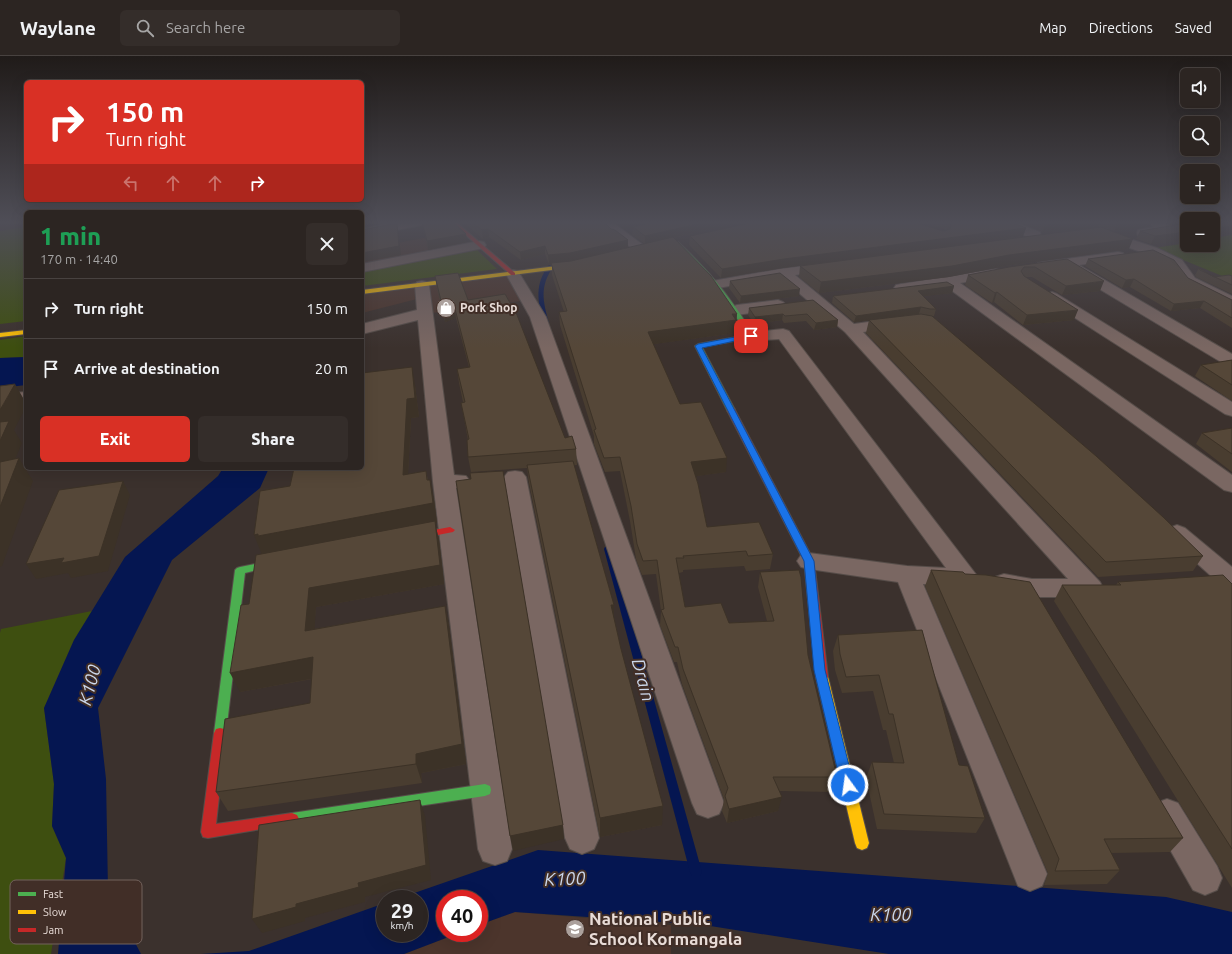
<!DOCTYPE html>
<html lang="en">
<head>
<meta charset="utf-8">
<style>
	:root { --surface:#2c2522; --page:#342d2a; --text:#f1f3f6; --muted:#a6a5a5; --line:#484240; --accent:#d93025 }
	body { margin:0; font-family:Ubuntu,sans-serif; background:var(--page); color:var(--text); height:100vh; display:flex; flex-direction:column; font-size:15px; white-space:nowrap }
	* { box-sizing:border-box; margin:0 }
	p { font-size:13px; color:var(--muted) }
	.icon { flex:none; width:22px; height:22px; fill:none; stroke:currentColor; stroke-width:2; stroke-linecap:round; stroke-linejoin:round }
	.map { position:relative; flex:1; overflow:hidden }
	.drawer { position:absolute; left:24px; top:154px; width:340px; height:260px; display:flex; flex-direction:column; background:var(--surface); border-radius:6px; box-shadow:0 4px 16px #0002,0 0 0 1px var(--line) }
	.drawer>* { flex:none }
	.top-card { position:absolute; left:24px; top:24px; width:340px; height:122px; border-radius:6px; box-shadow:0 4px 16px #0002,0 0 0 1px var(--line); background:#d93025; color:#fff; overflow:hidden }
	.tools { position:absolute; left:1180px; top:12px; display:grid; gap:8px }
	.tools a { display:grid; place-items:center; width:40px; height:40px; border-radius:6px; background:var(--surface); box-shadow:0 4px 16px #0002,0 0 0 1px var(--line); font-size:20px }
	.speed { position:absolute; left:376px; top:834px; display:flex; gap:8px; font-size:20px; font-weight:700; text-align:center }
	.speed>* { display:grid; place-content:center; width:52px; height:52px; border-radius:50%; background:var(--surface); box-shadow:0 4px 16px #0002,0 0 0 1px var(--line); line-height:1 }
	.speed small { font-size:10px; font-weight:400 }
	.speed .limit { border:6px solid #d22; background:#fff; color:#111 }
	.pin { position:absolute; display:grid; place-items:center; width:34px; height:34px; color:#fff; margin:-17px; border-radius:8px; box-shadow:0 2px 6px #0006 }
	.me { position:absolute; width:44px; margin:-22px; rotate:346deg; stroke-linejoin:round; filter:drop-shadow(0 0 3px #0008) }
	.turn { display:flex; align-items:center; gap:14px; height:84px; padding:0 16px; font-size:18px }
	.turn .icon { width:52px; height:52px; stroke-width:2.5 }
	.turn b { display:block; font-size:28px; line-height:34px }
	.lanes { display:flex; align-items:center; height:38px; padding:0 16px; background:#0003; justify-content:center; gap:20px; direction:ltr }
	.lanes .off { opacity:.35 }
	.round { display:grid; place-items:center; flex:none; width:42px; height:42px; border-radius:6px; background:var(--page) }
	.overview { display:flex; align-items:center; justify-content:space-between; height:68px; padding:0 16px }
	h1 { font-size:24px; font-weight:800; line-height:30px; color:#1e9e55 }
	.button { display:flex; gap:8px; margin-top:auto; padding:8px 16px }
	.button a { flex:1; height:46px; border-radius:6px; background:var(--accent); color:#fff; font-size:16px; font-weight:800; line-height:46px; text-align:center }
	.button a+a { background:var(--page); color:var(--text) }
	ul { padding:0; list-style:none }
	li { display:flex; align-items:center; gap:12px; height:60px; padding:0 16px; border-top:1px solid var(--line) }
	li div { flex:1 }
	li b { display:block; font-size:15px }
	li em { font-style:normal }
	header { display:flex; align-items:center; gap:24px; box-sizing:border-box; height:56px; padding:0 20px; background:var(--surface); border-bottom:1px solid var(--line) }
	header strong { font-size:19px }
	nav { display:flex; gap:22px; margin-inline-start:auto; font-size:14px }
	.search { width:280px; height:36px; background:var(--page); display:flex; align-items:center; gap:10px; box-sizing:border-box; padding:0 14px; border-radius:6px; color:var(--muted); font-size:15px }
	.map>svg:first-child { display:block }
	.built { fill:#4c352c }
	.green { fill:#3e4f10 }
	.water { fill:#051651 }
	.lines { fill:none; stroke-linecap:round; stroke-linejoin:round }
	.stream { fill:#051651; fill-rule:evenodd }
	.street-casing { stroke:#564d49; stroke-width:2 }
	.fast-casing { stroke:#564d49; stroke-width:2 }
	.slow-casing { stroke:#564d49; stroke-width:2 }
	.jam-casing { stroke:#564d49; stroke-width:2 }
	.street { fill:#7a6762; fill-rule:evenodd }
	.fast { fill:#4caf50; fill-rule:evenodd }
	.slow { fill:#ffc107; fill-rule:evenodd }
	.jam { fill:#c62828; fill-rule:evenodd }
	.wall { fill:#493d30; fill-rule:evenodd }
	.shaded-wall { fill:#3c3227 }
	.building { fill:#554738; stroke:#3c3227 }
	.route { fill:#1a73e8; stroke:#114b97 }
	.labels { text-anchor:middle; stroke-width:4; stroke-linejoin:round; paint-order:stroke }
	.far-poi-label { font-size:12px; font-weight:bold; fill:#e8dcd7; stroke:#412e27; text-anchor:start }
	.near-poi-label { font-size:17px; font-weight:bold; fill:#e8dcd7; stroke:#412e27; text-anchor:start }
	.near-water-label { font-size:18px; font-style:italic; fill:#ccd8ec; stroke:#412e27 }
	.key { fill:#412e27; stroke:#73625c; stroke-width:1 }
	.key-label { font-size:11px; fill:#e8dcd7 }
</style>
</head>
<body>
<header>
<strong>Waylane</strong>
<div class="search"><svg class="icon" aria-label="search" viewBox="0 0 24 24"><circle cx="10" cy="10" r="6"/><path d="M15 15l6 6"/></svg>Search here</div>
<nav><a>Map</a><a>Directions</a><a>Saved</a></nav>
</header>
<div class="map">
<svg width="1232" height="898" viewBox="0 0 1232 898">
	<rect width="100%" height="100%" fill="#3b312d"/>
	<g class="built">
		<polygon points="454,176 467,188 362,210 362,194"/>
		<polygon points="510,220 522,245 432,257 425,230"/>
		<polygon points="416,232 417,243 362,257 362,239"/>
		<polygon points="515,856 671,869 671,898 404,898 459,877 479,877 479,869"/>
	</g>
	<g class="green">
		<polygon points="26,171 26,265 0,268 0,175"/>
		<polygon points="1232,179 1232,224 1154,192 1187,187 1187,189 1213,189 1213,182"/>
		<polygon points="475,192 497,213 362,230 362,215"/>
		<polygon points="26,280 26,301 0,302 0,284"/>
		<polygon points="92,555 74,584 44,652 54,728 52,770 66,802 51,898 0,898 0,577 1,573"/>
	</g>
	<g class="water">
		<polygon points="26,301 26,329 0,332 0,302"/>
		<polygon points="223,412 269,412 260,432 172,504 98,652 106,723 108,835 141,898 58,898 66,802 52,770 54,728 44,652 74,584 125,501 218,420"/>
		<polygon points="538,794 1166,841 1232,856 1232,898 889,898 704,869 515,856 479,869 479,843 445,843 445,877 459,877 404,898 201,898 249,895 385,847 385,877 419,877 419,843 397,843"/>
	</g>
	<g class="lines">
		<g class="stream">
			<path d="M549 209 554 210C539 230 543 245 549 267L546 269 543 267C538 244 534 229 549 209Z"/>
			<polygon points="608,490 611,491 612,493 702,816 700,820 696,822 692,820 690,816 604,493 605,491"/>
		</g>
		<g class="street-casing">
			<g id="street">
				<polygon points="397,166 423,166 421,169 417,170 362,181 362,173"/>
				<polygon points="598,166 612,166 650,194 648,197 638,197"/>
				<polygon points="998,166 1015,166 1040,176 1041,179 1040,182 1030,182 1000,169"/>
				<path d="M1147 166C1157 166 1168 165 1174 173L1173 176C1162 178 1148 182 1138 180L1137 177 1138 174 1154 171Z"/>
				<polygon points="1103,174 1157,192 1182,204 1195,222 1232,240 1232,251 1185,228 1172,210 1147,198 1098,181 1097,178 1098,175"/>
				<polygon points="479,185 484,186 486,189 484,192 362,216 362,208"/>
				<polygon points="1118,196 1123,197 1125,200 1123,203 1079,209 1232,298 1232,310 1226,309 1071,216 1069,213 1071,210 1043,214 1038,213 1036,210 1038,207 1043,206"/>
				<polygon points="829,207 834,208 836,211 834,214 795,219 854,268 897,262 903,264 905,267 903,270 863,276 1100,526 1103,532 1100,538 1091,541 1032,541 995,533 992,527 995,521 1004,518 1032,523 1068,523 845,276 780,221 718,232 713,231 711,228 713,225 718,224 780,213"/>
				<polygon points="995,213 1000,214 1002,217 1000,220 960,227 1232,419 1232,436 1224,434 944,229 901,236 896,235 894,232 896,229 901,228"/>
				<polygon points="513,214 518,215 546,261 724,747 719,758 708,762 697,758 692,747 530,261 506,218 508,215"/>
				<polygon points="422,225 427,226 429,229 454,419 466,420 470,425 466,430 456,432 512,793 507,805 495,809 483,805 478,793 433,426 418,264 362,278 362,268 417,254 415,229 417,226"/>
				<polygon points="1052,236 1057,238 1232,346 1232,360 1225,358 1047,244 1044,241 1047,238"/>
				<polygon points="778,244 783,246 786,249 783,252 737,259 732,257 729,254 732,251 737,249"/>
				<polygon points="783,273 789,275 978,521 975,527 966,530 923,528 1047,818 1042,830 1030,835 1018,830 898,526 809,513 801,511 797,505 801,499 809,497 907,510 946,512 779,283 751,285 745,283 743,280 745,277"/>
				<polygon points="26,336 26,348 0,350 0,338"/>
				<polygon points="515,415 522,416 526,421 599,782 594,793 582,798 570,793 565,782 504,421 508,416"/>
				<polygon points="1177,469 1185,472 1232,511 1232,531 1221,529 1169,482 1166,477 1169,472"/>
				<polygon points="1167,743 1178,747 1217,810 1222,822 1217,834 1205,839 1193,834 1156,769 1151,758 1156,747"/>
			</g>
		</g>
		<g class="fast-casing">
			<g id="fast">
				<path d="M674 186H678C709 214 733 244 754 280L751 282 702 291 735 354 734 356H728L695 290 698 288 747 279C727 244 703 215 674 188Z"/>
				<polygon points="283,502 286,503 288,505 286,507 245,517 226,677 224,681 220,682 216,681 214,677 235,514 237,512 240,511"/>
				<polygon points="485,728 490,730 491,734 490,738 485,740 292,769 287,767 285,763 287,759 292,757"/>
			</g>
		</g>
		<g class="slow-casing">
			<g id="slow">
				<polygon points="581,207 584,209 583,210 362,238 362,234"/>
				<polygon points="26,274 26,278 0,281 0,277"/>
				<polygon points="822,616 826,618 828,621 869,787 867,792 862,794 857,792 855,787 816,621 818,618"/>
			</g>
		</g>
		<g class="jam-casing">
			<g id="jam">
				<polygon points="451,166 456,166 515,217 515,219 511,219"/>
				<polygon points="728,352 734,352 735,354 814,505 828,621 826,624 822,626 818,624 816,621 804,505 727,354"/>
				<polygon points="450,471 455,474 453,476 407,485 402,482 407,479"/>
				<polygon points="220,672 224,673 226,677 216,768 292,757 297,759 299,763 297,767 208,782 203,781 201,776 214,677 216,673"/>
			</g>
		</g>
		<use href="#street" class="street"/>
		<use href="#fast" class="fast"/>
		<use href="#slow" class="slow"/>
		<use href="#jam" class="jam"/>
	</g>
	<g class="wall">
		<polygon points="422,166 453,166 467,186 428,194"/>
		<polygon points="463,166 604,166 611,173 628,184 628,192 645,188 632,179 633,171 652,166 741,166 673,182 737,258 735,277 653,288 680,348 726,416 696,420 707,471 773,498 770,513 746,515 744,510 683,514 683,516 679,517 685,551 729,567 767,565 758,531 760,516 808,599 837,721 832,736 780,735 778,755 727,767 722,755 724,743 682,628 677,606 674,606 660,569 661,555 656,518 642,519 636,503 630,465 620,415 605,416 594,388 594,380 560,269 559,256 564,256 552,219 552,208 549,208 545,198 521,204 489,181 483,183"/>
		<polygon points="615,166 640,166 621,170"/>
		<polygon points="922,166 1011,166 1026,172 1023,180 783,212 721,222 689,189 690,180 943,175 947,174"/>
		<polygon points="1019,166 1152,166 1150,170 1114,175 1102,172 1129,193 1006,210 949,221 819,237 799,221 800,210 1101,171 1098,171 1042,177 1041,175"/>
		<polygon points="1187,167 1187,184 1151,188 1136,183 1140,175"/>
		<polygon points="1067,203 1100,235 1062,239 1032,221 1025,221 1074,264 1023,269 994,246 992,247 965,229 968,219"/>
		<polygon points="1088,203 1188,222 1232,244 1232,272 1200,252 1171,255 1130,231 1122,232 1085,210"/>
		<polygon points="1199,212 1214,221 1232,220 1232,238 1196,221 1195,219"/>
		<polygon points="435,220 468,244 565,382 576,393 577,409 574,409 614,549 614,563 662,769 600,781 529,427 527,412 471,416 468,401 468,384 464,362 461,347 463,346 459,327 457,313 469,311 456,262 445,266 437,233"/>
		<polygon points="730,225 799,240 740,247 729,232"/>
		<path d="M954 230 952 237 923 240 936 253 934 260H930L1203 500 1193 515 1098 521 866 277 869 264 854 266 832 247 833 240ZM919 258H920L891 261Z"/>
		<polygon points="813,244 838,264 837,271 814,274 806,265 784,267 782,264 754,268 748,259 749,252"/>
		<polygon points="1232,304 1232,345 1195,320 1201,309"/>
		<polygon points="415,329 419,361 411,362 408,418 426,415 428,424 434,444 437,467 435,467 439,484 444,528 316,551 314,573 445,550 449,570 466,708 421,717 422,727 228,755 216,736 310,647 312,623 240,636 249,548 262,498 290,430"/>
		<polygon points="1232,372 1232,416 1196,388 1202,377"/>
		<polygon points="931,514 965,518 1183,782 1170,796 1111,797 1120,814 1107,828 1044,829 1048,817 925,530"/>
		<polygon points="1118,526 1232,528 1232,832 1054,545 1062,529 1116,529"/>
		<polygon points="922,574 959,709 985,762 976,777 877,773 866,722 872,706 894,707 886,674 883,674 873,635 842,637 835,614 833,595 838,579"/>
	</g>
	<g class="shaded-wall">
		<polygon points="621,166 640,166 621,170"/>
		<polygon points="706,166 741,166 645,188 645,180"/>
		<polygon points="1070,166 1100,166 1098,171 1042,177 1045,169"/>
		<polygon points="1126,166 1152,166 1150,170 1114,175 1117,167"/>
		<polygon points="397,167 401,199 362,206 362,197"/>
		<polygon points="1232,170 1232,177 1213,180 1213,172"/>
		<polygon points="1026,172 1023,180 783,212 721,222 722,213 784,203"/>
		<polygon points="488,173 489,181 483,183 482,174"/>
		<polygon points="1187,176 1187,184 1151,188 1155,180"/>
		<polygon points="466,178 467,186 428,194 427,185"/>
		<polygon points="1133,183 1129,193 1006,210 949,221 819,237 821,226 1009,199"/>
		<polygon points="628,184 628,192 571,206 549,208 548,199"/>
		<polygon points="545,190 545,198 521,204 520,196"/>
		<polygon points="1134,223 1130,231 1122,232 1126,224"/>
		<polygon points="1104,225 1100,235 1062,239 1066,230"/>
		<polygon points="954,230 952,237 916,241 918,235"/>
		<polygon points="800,233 799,240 740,247 741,240"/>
		<polygon points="997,236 994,246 992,247 995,237"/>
		<polygon points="1204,245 1200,252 1171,255 1174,248"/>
		<polygon points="454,249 456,262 445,266 443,253"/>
		<polygon points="921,251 919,258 854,266 856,260"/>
		<polygon points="1078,254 1074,264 1023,269 1027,259"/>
		<polygon points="732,258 737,258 735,277 647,289 648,276"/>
		<polygon points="783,258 782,264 754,268 755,261"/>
		<polygon points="838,264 837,271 814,274 816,267"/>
		<polygon points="412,311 415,329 419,361 411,362 407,438 403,419 407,343"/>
		<polygon points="15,328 26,347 26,351 14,374 22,387 4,430 0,423 0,354"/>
		<polygon points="19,402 33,425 2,510 0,511 0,451"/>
		<polygon points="727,402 726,416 690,421 691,406"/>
		<polygon points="430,424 434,444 437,467 435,467 439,484 444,528 316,551 313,595 262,499 254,479"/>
		<polygon points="123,425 130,439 108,515 71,522 68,517 36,523 26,508"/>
		<polygon points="611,549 614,549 614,568"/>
		<polygon points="445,550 449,570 466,708 421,717 422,727 416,708 416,698"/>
		<polygon points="313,601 321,621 240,636 230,617"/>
		<polygon points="782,741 778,755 727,767 729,753"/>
		<polygon points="420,744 425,760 431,824 365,841 365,846 305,862 305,865 262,877 252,863 296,848"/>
		<polygon points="663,750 662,769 600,781 600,762"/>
		<polygon points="563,769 564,783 513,795 510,780"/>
	</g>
	<g class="building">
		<polygon points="422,166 453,166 466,178 427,185"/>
		<polygon points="472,166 604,166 611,173 615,174 628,184 570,197 548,199 545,190 520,196 488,173 482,174"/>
		<polygon points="652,166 706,166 645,180 633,171"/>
		<polygon points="754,166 914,166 943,175 950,173 951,169 949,166 1011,166 1026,172 784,203 722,213 690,180"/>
		<polygon points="1043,166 1070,166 1045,169"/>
		<polygon points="1114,166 1126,166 1117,167"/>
		<polygon points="1213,166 1232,166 1232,170 1213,172"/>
		<polygon points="397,167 399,190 362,197 362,174"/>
		<polygon points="1187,167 1187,176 1155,180 1140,175"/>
		<polygon points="1101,171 1133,183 1009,199 952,210 821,226 800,210"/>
		<polygon points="673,181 711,220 737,258 732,258 736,264 648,276 680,348 701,346 727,402 691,406 698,428 707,471 759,466 773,498 748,500 746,495 683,500 684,502 676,502 685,551 721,547 729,567 774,565 760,516 799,514 801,521 808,599 837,721 773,721 782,741 729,753 725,740 728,732 683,613 678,591 675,591 661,554 664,553 657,504 643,505 637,488 631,450 620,401 604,402 594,374 596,373 559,256 567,255 551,207 571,205"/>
		<polygon points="1153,194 1174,204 1188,222 1232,244 1232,262 1204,245 1174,248 1134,223 1126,224 1088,203"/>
		<polygon points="1067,203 1104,225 1066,230 1035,211 1024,211 1021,215 1024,220 1078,254 1027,259 997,236 995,237 968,219 1009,211"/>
		<polygon points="1199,212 1214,221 1229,219 1232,220 1232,229 1200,214"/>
		<polygon points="458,217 468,244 505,238 517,259 565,382 572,380 576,393 468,401 467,384 469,383 461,347 465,346 457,313 470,311 454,249 443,253 435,220"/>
		<polygon points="780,217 800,233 741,240 730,225"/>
		<polygon points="947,226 954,230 918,235 936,253 930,253 921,251 856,260 833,240"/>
		<polygon points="813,244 838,264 816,267 807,258 785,260 783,258 755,261 749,252"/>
		<polygon points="921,258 932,260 1096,400 1163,461 1203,500 1106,506 869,264"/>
		<polygon points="1232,304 1232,329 1201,309"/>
		<polygon points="412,311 415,342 407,343 403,419 426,415 427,424 430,424 433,447 258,480 258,478 254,479 260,435 290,430 294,412 362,412 362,317"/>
		<polygon points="15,328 0,354 0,330"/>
		<polygon points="9,365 0,385 0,366"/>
		<polygon points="1232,372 1232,398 1202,377"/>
		<polygon points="19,402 0,451 0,406"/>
		<polygon points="573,405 614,549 611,549 621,593 663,750 600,762 527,409"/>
		<polygon points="503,415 563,769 510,780 456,425 471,423 470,417"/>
		<polygon points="123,425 99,500 61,507 64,502 26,508 59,434"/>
		<polygon points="435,465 440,509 309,532 305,575 445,550 462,688 416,698 416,708 216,736 225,663 310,647 313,601 230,617 241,549 249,548 256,499"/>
		<polygon points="931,514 963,516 965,518 986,519 1030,526 1183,782 1104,783 1120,814 1055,815 1059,803"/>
		<polygon points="1223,519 1232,528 1232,793 1062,529 1121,529 1118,526"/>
		<polygon points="922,574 959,709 968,710 985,762 884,758 872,706 904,707 893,658 889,658 879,619 846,621 840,598 838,579"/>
		<polygon points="420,744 426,809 358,827 359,831 296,848 296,851 252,863 259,769"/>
	</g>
	<linearGradient id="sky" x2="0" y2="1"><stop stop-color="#201b19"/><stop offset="0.57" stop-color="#4f4e57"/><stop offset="1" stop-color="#4f4e57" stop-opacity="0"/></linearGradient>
	<rect width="1232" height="292" fill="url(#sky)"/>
	<polygon class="route" points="751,278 755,280 754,281 702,292 814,505 825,614 854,729 852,733 848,735 843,733 841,729 814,614 804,505 695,290 698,288"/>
	<defs>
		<g id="shop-disc" transform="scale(1)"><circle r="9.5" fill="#aba09c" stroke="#412e27"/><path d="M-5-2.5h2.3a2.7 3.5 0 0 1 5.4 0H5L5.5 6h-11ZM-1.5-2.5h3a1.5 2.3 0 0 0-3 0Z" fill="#fff"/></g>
		<g id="school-disc" transform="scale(1)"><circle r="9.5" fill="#aba09c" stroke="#412e27"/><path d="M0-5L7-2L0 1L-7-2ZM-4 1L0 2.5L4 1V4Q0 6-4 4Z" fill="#fff"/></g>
	</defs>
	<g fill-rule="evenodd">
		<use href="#shop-disc" x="446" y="252"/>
		<use href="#school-disc" x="575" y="873"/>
	</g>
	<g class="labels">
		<g class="far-poi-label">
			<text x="460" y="256">Pork Shop</text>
		</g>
		<g class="near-poi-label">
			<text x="589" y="869">National Public<tspan x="589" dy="20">School Kormangala</tspan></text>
		</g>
		<g class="near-water-label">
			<text transform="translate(643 624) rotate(75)" y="6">Drain</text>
			<text transform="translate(90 629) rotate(-75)" y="6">K100</text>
			<text transform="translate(565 823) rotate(-3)" y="6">K100</text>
			<text x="891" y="865">K100</text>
		</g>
	</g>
	<rect x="10" y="824" width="132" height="64" rx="6" class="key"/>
	<rect x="18" y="836" width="18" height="4" fill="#4caf50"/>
	<rect x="18" y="854" width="18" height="4" fill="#ffc107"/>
	<rect x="18" y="872" width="18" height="4" fill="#c62828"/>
	<g class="key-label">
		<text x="43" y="842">Fast</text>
		<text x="43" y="860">Slow</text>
		<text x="43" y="878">Jam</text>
	</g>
</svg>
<div class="tools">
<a><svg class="icon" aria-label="sound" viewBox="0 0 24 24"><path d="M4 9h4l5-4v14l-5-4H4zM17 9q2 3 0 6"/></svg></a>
<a><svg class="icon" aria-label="search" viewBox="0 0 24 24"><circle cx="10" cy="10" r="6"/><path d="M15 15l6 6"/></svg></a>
<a>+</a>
<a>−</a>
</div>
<div class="speed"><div>29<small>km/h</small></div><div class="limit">40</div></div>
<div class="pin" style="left:751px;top:280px;background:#d93025"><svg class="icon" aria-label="arrive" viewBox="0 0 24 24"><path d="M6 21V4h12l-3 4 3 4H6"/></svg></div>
<svg class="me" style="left:848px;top:729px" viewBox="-20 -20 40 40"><circle r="17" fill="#1a73e8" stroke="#fff" stroke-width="3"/><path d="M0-11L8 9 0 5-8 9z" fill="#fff"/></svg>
<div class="top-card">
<div class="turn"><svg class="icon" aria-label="right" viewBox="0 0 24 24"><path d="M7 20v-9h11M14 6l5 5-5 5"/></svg><div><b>150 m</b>Turn right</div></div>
<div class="lanes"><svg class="icon off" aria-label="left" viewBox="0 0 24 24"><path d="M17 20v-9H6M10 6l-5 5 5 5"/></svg><svg class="icon off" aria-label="ahead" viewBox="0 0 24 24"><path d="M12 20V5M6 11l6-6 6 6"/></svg><svg class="icon off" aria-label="ahead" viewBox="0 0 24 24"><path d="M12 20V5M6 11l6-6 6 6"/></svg><svg class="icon" aria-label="right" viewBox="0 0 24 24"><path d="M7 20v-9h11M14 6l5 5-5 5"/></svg></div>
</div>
<section class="drawer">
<div class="overview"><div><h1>1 min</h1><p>170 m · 14:40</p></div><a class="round"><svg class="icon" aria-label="close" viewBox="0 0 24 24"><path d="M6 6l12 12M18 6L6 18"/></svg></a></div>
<ul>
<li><svg class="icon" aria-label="right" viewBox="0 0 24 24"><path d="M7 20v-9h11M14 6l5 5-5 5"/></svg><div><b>Turn right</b></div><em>150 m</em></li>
<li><svg class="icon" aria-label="arrive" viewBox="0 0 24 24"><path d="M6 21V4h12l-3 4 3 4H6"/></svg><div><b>Arrive at destination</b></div><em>20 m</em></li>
</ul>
<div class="button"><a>Exit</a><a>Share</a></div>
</section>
</div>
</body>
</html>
